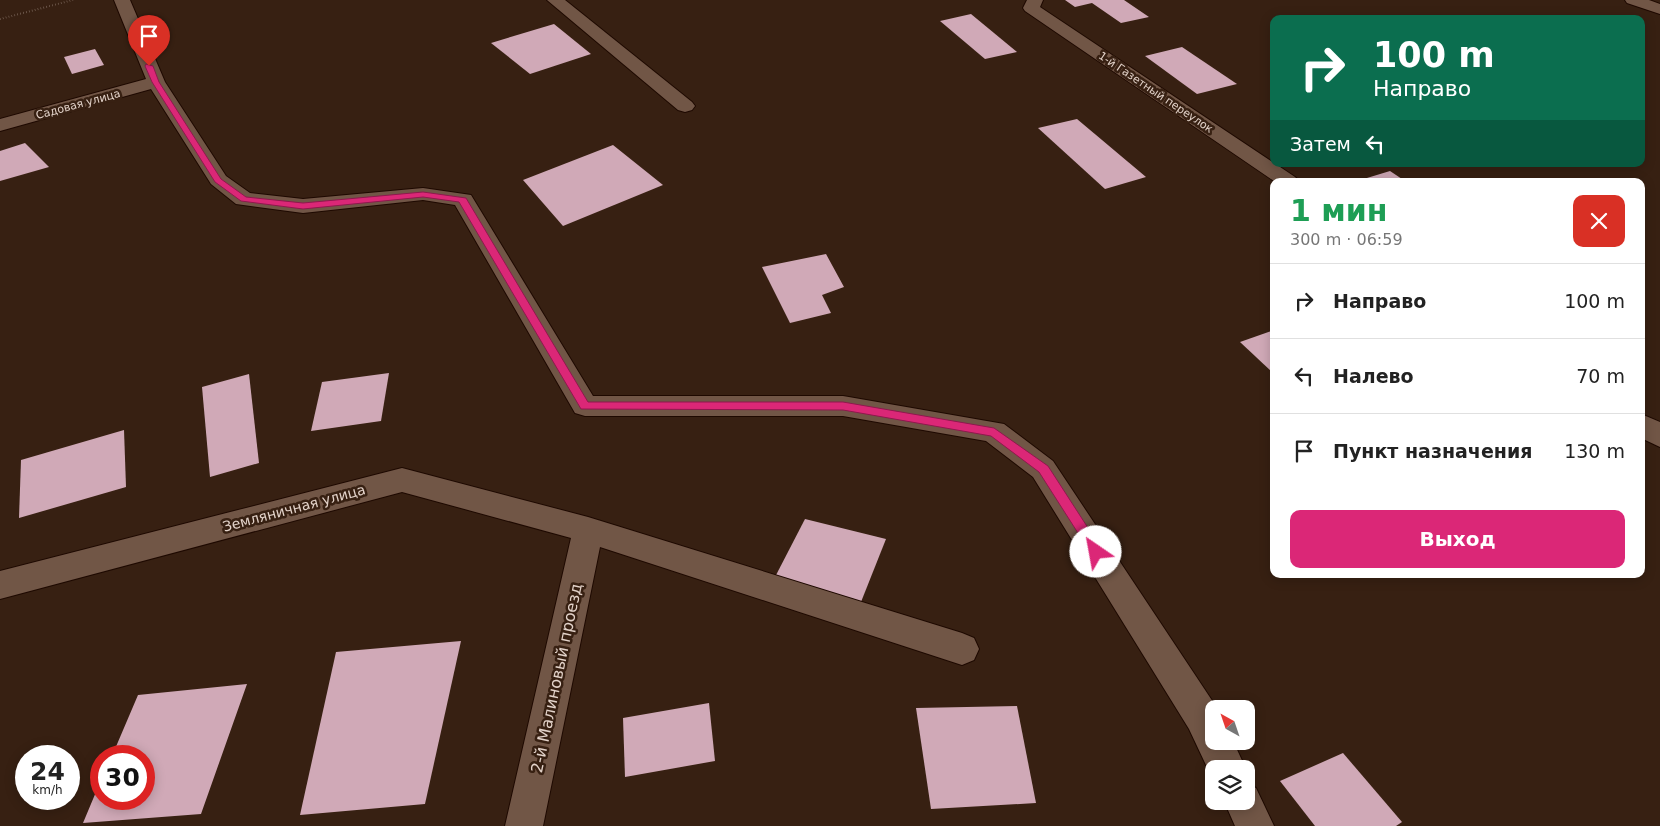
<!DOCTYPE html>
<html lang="ru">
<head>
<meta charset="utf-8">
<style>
	:root { --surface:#fff; --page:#f6f6f6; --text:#222; --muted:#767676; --line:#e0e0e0; --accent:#db2777 }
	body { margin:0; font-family:"DejaVu Sans",sans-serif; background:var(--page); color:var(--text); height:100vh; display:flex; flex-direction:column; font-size:19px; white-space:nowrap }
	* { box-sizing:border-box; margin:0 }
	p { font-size:16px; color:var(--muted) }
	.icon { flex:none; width:28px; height:28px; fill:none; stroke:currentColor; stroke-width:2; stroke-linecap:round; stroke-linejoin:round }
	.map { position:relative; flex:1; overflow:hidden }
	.drawer { position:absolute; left:1270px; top:178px; width:375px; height:400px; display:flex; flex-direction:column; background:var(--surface); border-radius:10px; box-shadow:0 2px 12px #0003 }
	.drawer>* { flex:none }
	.hud { position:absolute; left:1270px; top:15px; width:375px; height:152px; border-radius:10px; box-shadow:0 2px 12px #0003; background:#0b6e4f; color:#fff; overflow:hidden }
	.needle { width:32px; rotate:320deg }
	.tools { position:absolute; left:1205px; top:700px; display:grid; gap:10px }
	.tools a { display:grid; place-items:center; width:50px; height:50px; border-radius:10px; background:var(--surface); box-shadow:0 2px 12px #0003; font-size:25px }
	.speed { position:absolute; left:15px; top:745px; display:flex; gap:10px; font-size:25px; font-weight:700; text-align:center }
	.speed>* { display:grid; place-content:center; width:65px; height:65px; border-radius:50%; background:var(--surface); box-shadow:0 2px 12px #0003; line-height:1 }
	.speed small { font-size:12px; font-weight:400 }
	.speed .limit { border:8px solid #d22; background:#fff; color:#111 }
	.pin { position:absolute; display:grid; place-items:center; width:42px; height:42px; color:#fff; margin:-51px -21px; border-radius:50% 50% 50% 0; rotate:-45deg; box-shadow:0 0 5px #0007 }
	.pin .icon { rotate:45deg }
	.me { position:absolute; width:55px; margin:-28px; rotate:327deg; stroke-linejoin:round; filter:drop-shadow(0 0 4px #0008) }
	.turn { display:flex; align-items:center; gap:18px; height:105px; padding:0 20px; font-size:22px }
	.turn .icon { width:65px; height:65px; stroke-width:2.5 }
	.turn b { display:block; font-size:35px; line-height:42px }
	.then { display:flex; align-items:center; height:48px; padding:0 20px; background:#0003; gap:10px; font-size:19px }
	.round { display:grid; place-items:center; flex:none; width:52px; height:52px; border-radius:10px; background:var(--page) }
	.summary { display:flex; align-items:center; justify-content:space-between; height:85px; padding:0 20px }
	h1 { font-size:30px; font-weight:700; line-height:38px; color:#1e9e55 }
	.action { display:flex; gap:10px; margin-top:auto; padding:10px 20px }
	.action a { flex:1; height:58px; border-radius:10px; background:var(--accent); color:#fff; font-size:20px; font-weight:700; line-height:58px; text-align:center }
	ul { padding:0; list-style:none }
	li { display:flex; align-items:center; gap:15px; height:75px; padding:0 20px; border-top:1px solid var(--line) }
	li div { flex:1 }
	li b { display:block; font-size:19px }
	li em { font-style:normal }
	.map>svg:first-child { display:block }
	.building { fill:#d0a9b7 }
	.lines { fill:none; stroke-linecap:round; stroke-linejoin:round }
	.minor-casing { stroke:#1e0900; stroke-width:2 }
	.path { stroke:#8f7b70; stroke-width:2; stroke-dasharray:0.5 2.5; stroke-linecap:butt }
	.minor { fill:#715646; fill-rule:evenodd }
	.route { fill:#db2777; stroke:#8e194d }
	.labels { text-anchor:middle; stroke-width:5; stroke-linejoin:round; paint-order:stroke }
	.far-street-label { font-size:11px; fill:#e3d3ca; stroke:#372012 }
	.street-label { font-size:14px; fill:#e3d3ca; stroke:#372012 }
	.near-street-label { font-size:16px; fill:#e3d3ca; stroke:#372012 }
</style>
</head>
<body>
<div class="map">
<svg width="1660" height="826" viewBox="0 0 1660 826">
	<rect width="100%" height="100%" fill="#372012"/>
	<g class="building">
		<polygon points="1065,0 1124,0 1149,17 1121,23 1092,3 1075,7"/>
		<polygon points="971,14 1017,52 985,59 940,21"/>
		<polygon points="554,24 591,54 530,74 491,43"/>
		<polygon points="1182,47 1237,84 1197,94 1145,56"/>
		<polygon points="95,49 104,65 72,74 64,57"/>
		<polygon points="1077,119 1146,177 1105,189 1038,128"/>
		<polygon points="25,143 49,167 0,181 0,151"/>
		<polygon points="613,145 663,185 563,226 523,180"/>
		<polygon points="1390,171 1405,181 1357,181"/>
		<polygon points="826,254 844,287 822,295 831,313 790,323 762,267"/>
		<polygon points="1274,330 1274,374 1240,342"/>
		<polygon points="389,373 381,421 311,431 322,382"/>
		<polygon points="249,374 259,463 210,477 202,387"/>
		<polygon points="124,430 126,487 19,518 21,460"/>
		<polygon points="805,519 886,539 861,602 774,579"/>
		<polygon points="461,641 425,804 300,815 336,652"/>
		<polygon points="247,684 201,814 83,823 101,780 101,799 144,799 144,756 112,756 138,695"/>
		<polygon points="709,703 715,761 625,777 623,718"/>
		<polygon points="1017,706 1036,803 931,809 916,708"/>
		<polygon points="1343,753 1402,822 1396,826 1315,826 1280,781"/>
	</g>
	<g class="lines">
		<g class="minor-casing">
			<g id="minor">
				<polygon points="114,0 130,0 165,82 226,176 250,193 303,199 423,188 471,195 593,396 843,396 1004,424 1053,461 1215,705 1217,709 1214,709 1214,741 1233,741 1246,769 1214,769 1214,782 1189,729 1033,477 986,441 843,416 585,416 575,413 455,205 423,200 303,213 236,204 211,184 151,89 0,131 0,119 146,79"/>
				<polygon points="547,0 565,0 692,102 695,106 692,110 685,112 678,110"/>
				<polygon points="1027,0 1043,0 1040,7 1295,177 1299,181 1274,181 1025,11 1023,8"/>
				<polygon points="1625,0 1649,0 1660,4 1660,14 1627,3"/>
				<polygon points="1641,414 1660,422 1660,447 1641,438"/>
				<polygon points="402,468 588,517 962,633 974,638 979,649 974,660 962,665 600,547 543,826 505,826 571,538 402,492 0,599 0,571"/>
				<polygon points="1246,783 1256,788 1274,826 1235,826 1224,801 1246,801"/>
			</g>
		</g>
		<polyline class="path" points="0,19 73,0"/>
		<use href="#minor" class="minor"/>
	</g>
	<polygon class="route" points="146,64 153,66 159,82 221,179 246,197 303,203 423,192 466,198 588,402 843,402 994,428 1048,466 1101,548 1103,552 1101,555 1096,557 1092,555 1039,472 991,436 843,410 581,409 459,202 423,197 303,209 241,201 215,182 152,82 145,66"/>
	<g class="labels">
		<g class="far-street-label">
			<text transform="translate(1156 92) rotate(34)" y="4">1-й Газетный переулок</text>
			<text transform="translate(78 104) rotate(-15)" y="4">Садовая улица</text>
		</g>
		<g class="street-label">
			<text transform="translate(294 508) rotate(-15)" y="5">Земляничная улица</text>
		</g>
		<g class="near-street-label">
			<text transform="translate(556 678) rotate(-78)" y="6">2-й Малиновый проезд</text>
		</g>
	</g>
</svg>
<div class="tools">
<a><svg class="needle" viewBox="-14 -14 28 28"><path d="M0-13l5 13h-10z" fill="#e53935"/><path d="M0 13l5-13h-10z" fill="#767676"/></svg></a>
<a><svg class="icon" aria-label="layers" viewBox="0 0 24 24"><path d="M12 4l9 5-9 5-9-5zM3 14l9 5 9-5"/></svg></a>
</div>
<div class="speed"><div>24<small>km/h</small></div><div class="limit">30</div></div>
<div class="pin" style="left:149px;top:66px;background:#d93025"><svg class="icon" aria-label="arrive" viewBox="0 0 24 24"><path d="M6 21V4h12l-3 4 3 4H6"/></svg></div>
<svg class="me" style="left:1096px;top:552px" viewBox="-20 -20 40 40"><circle r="19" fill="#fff"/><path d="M0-13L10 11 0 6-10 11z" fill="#db2777"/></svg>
<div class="hud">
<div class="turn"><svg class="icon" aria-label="right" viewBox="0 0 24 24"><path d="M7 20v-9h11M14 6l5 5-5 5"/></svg><div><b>100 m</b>Направо</div></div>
<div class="then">Затем<svg class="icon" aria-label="left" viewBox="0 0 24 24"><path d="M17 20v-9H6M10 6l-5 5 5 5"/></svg></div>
</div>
<section class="drawer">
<div class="summary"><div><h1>1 мин</h1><p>300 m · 06:59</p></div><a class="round" style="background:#d93025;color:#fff"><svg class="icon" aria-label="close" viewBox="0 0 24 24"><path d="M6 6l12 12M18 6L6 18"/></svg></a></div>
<ul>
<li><svg class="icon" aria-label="right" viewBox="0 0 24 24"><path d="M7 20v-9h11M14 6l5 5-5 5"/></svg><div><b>Направо</b></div><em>100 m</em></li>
<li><svg class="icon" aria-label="left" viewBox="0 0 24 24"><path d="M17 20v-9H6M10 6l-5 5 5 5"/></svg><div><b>Налево</b></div><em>70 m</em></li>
<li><svg class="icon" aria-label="arrive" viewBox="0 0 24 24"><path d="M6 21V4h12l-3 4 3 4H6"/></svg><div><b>Пункт назначения</b></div><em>130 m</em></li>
</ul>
<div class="action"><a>Выход</a></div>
</section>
</div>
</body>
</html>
